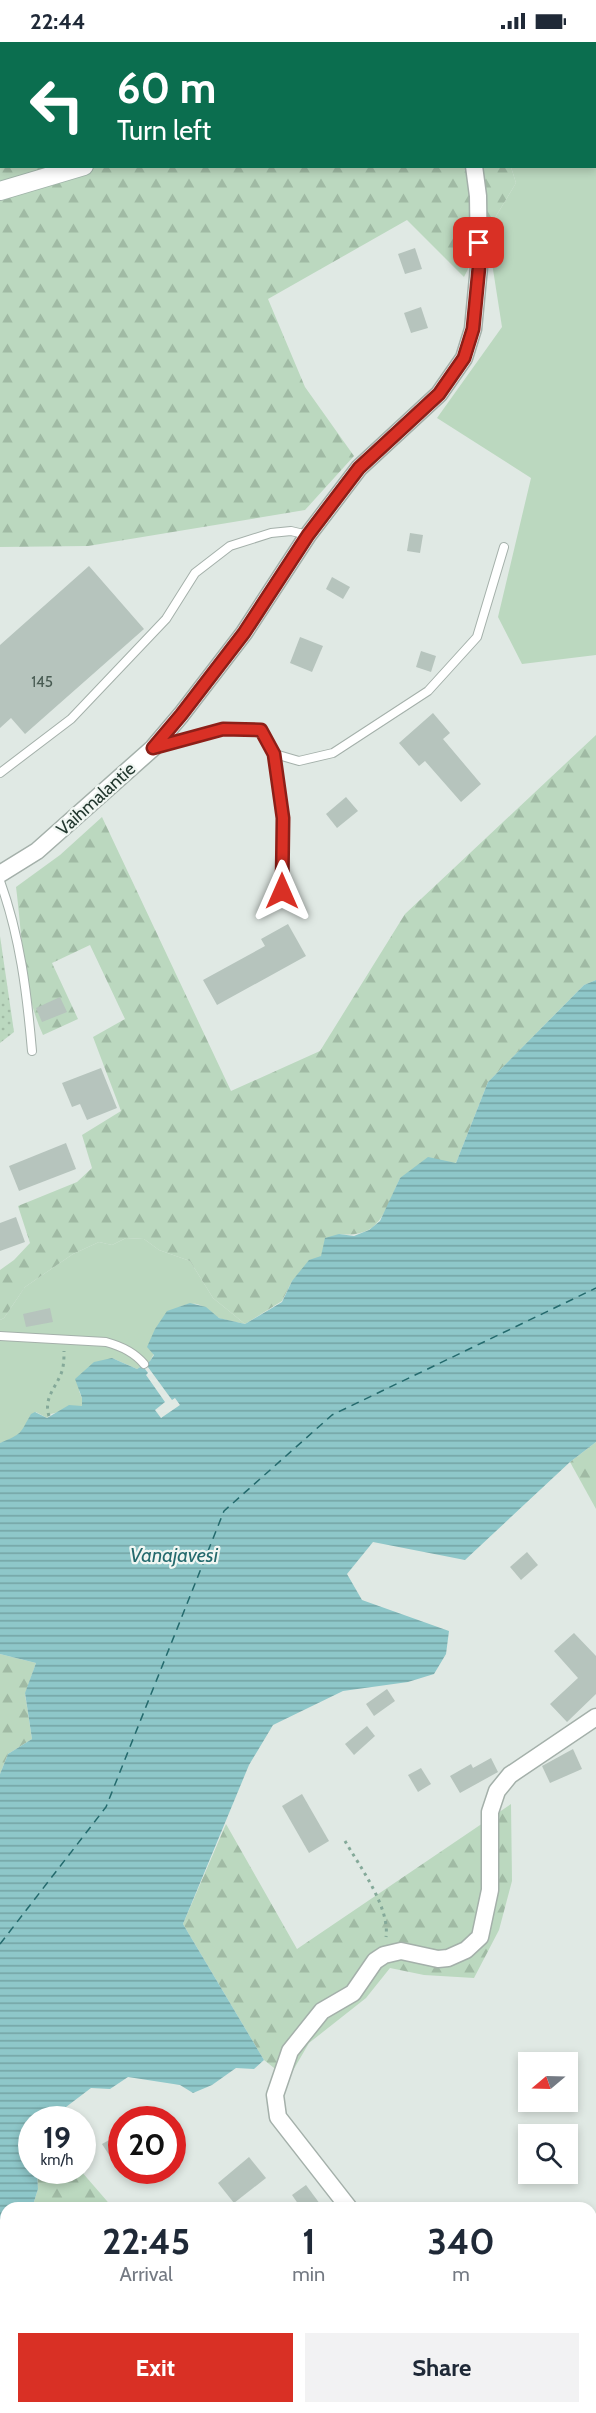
<!DOCTYPE html>
<html lang="en">
<head>
<meta charset="utf-8">
<style>
	:root { --surface:#fff; --page:#f2f2f3; --text:#1f2937; --muted:#747a83; --accent:#d93025 }
	body { margin:0; font-family:Cabin,sans-serif; background:var(--page); color:var(--text); height:100vh; display:flex; flex-direction:column; font-size:22px; white-space:nowrap }
	* { box-sizing:border-box; margin:0 }
	p { font-size:20px; color:var(--muted) }
	.icon { flex:none; width:33px; height:33px; fill:none; stroke:currentColor; stroke-width:2; stroke-linecap:round; stroke-linejoin:round }
	.map { position:relative; flex:1; overflow:hidden }
	.side { position:absolute; left:0px; top:2160px; width:597px; height:212px; display:flex; flex-direction:column; background:var(--surface); border-radius:18px 18px 0 0; box-shadow:0 3px 9px #0003 }
	.side>* { flex:none }
	.banner { position:absolute; left:0px; top:0px; width:597px; height:126px; box-shadow:0 3px 9px #0003; background:#0b6e4f; color:#fff; overflow:hidden }
	.needle { width:39px; rotate:251deg }
	.fabs { position:absolute; left:518px; top:2010px; display:grid; gap:12px }
	.fabs a { display:grid; place-items:center; width:60px; height:60px; border-radius:0px; background:var(--surface); box-shadow:0 3px 9px #0003; font-size:30px }
	.speed { position:absolute; left:18px; top:2064px; display:flex; gap:12px; font-size:30px; font-weight:700; text-align:center }
	.speed>* { display:grid; place-content:center; width:78px; height:78px; border-radius:50%; background:var(--surface); box-shadow:0 3px 9px #0003; line-height:1 }
	.speed small { font-size:15px; font-weight:400 }
	.speed .limit { border:9px solid #d22; background:#fff; color:#111 }
	.pin { position:absolute; display:grid; place-items:center; width:51px; height:51px; color:#fff; margin:-26px; border-radius:12px; box-shadow:0 3px 9px #0006 }
	.me { position:absolute; width:66px; margin:-33px; rotate:0deg; stroke-linejoin:round; filter:drop-shadow(0 0 4px #0008) }
	.turn { display:flex; align-items:center; gap:21px; height:126px; padding:0 18px; font-size:27px }
	.turn .icon { width:78px; height:78px; stroke-width:2.5 }
	.turn b { display:block; font-size:42px; line-height:51px }
	.eta { display:flex; justify-content:space-evenly; align-items:center; height:102px; text-align:center }
	.eta b { font-size:36px; font-weight:700; line-height:42px }
	.action { display:flex; gap:12px; margin-top:auto; padding:12px 18px }
	.action a { flex:1; height:69px; border-radius:0px; background:var(--accent); color:#fff; font-size:24px; font-weight:700; line-height:69px; text-align:center }
	.action a+a { background:var(--page); color:var(--text) }
	.status { display:flex; justify-content:space-between; align-items:center; height:42px; padding:0 30px; background:var(--surface); direction:ltr }
	.status svg { height:16px; fill:currentColor }
	.map>svg:first-child { display:block }
	.grass { fill:#bbd8bf }
	.forest { fill:url(#forest-firs) }
	.park { fill:url(#park-dots) }
	.water { fill:url(#water-rules) }
	.pier { fill:#e0e9e4 }
	.lines { fill:none; stroke-linecap:round; stroke-linejoin:round }
	.ferry { stroke:#246a6d; stroke-width:1.5; stroke-dasharray:8 6; stroke-linecap:butt }
	.building { fill:#b6c4bd }
	.lane-casing { stroke:#a4b0aa; stroke-width:10 }
	.street-casing { stroke:#a4b0aa; stroke-width:19 }
	.secondary-casing { stroke:#a1b4aa; stroke-width:20 }
	.path { stroke:#84a999; stroke-width:3; stroke-dasharray:3 4.5; stroke-linecap:butt }
	.lane { stroke:#fff; stroke-width:8 }
	.street { stroke:#fff; stroke-width:16 }
	.secondary { stroke:#fff; stroke-width:18 }
	.route-casing { stroke:#8d1f18; stroke-width:15 }
	.route { stroke:#d93025; stroke-width:10 }
	.labels { text-anchor:middle; stroke-width:4.5; stroke-linejoin:round; paint-order:stroke }
	.number-label { font-size:15px; fill:#485b52 }
	.street-label { font-size:18px; fill:#23382f; stroke:#f0f6f2 }
	.water-label { font-size:20px; font-style:italic; fill:#246a6d; stroke:#f0f6f2 }
</style>
</head>
<body>
<div class="status"><b>22:44</b><svg viewBox="0 0 49 12"><path d="M0 12V9h3v3zM5 12V6h3v6zM10 12V3h3v9zM15 12V0h3v12zM26 1h20v11H26zM47 4h2v5h-2z"/></svg></div>
<div class="map">
<svg width="596" height="2371" viewBox="0 0 596 2371">
	<defs>
		<pattern id="forest-firs" width="22" height="20" patternUnits="userSpaceOnUse" patternTransform="scale(1.5)"><rect width="22" height="20" fill="#bbd8bf"/><path d="M5 1l3.5 6h-7zM16 11l3.5 6h-7z" fill="#a0baa4"/></pattern>
		<pattern id="park-dots" width="8" height="8" patternUnits="userSpaceOnUse" patternTransform="scale(1.5)"><rect width="8" height="8" fill="#bbd8bf"/><path d="M2 2h.1M6 6h.1" fill="none" stroke="#a0baa4" stroke-width="1.8" stroke-linecap="round"/></pattern>
		<pattern id="water-rules" width="6" height="5" patternUnits="userSpaceOnUse" patternTransform="scale(1.5)"><rect width="6" height="5" fill="#8ec7c9"/><path d="M0 2.5h6" fill="none" stroke="#74a3a4"/></pattern>
	</defs>
	<rect width="100%" height="100%" fill="#e0e9e4"/>
	<g class="grass">
		<polygon points="596,119 596,613 522,622 498,575 531,436 437,376 502,285 487,189 516,141 511,125 596,124"/>
		<path d="M126 1196 144 1197 159 1208 190 1219 213 1256 245 1282C238 1280 229 1279 222 1277 203 1270 205 1255 179 1265L150 1319 137 1327 112 1316 79 1349 82 1356V1364L51 1372 47 1376 36 1370C27 1377 26 1389 19 1394 13 1397 6 1399 0 1401V1278L4 1276 25 1245 73 1212 99 1200 112 1203Z"/>
	</g>
	<g class="forest">
		<polygon points="0,0 504,0 2,2 2,124 511,125 516,141 487,189 464,235 407,178 268,257 305,345 354,414 305,468 88,504 0,505"/>
		<path d="M596 693V938L584 943 488 1040 456 1121 400 1136C385 1168 381 1197 339 1192L321 1214 292 1239 282 1259 245 1282 213 1256 190 1219 159 1208 144 1197 126 1196 112 1203 99 1200 73 1212 25 1245 4 1276 0 1278V1228L14 1218 30 1201 18 1164 77 1140 92 1126 82 1093 121 1069 93 995 125 977 90 903 52 921 78 977 43 993C23 951 22 891 16 845L60 813 102 775 231 1049 320 1009 405 872Z"/>
		<polygon points="596,1400 596,1467 570,1420"/>
		<polygon points="0,1612 36,1621 25,1652 32,1697 8,1712 0,1732"/>
		<polygon points="511,1762 512,1839 499,1888 474,1936 424,1933 390,1926 366,1956 309,2001 288,2037 264,2018 183,1882 226,1782 297,1907"/>
		<polygon points="37,2128 81,2129 113,2166 32,2166 38,2147"/>
	</g>
	<polygon class="park" points="0,894 14,990 0,1001"/>
	<path class="water" d="M596 938V1400L570 1420 465 1518 373 1500 347 1532 362 1558 449 1589 446 1612 434 1632 408 1640 343 1649 273 1683 249 1723 183 1882 264 2018 254 2027 236 2026 212 2043 193 2051 180 2043 128 2035 110 2047 91 2046 66 2065 32 2078V2128L37 2129 38 2147 32 2166H6V2201L0 2206V1732L8 1712 32 1697 25 1651 36 1621 0 1612V1401C23 1391 19 1393 31 1372L35 1370 47 1376 69 1363 82 1364V1356L75 1337 94 1320 112 1316 137 1327 150 1319 154 1313 147 1305 155 1287 167 1269 190 1261 206 1265 219 1276 245 1282 282 1260 292 1239 309 1218 321 1214 325 1196 339 1192 354 1194 369 1188 380 1179 400 1136 428 1115 456 1121 488 1040 584 943Z"/>
	<polygon class="pier" points="145,1321 172,1358 175,1356 180,1363 161,1376 155,1368 165,1360 146,1333 148,1331 142,1323"/>
	<g class="lines">
		<polyline class="ferry" points="0,1902 106,1765 224,1469 332,1373 596,1246"/>
	</g>
	<g class="building">
		<polygon points="415,206 422,227 405,232 398,212"/>
		<polygon points="421,265 428,286 411,291 404,271"/>
		<polygon points="410,491 423,493 420,511 407,509"/>
		<polygon points="89,524 144,587 25,692 11,676 0,686 0,603"/>
		<polygon points="332,535 350,545 343,557 326,547"/>
		<polygon points="300,595 323,604 312,630 290,621"/>
		<polygon points="421,609 436,614 431,630 416,625"/>
		<polygon points="433,671 450,691 443,697 481,742 461,760 425,719 419,724 399,701"/>
		<polygon points="346,755 358,769 337,786 326,772"/>
		<polygon points="288,882 306,914 217,963 203,938 265,904 261,897"/>
		<polygon points="60,955 67,970 42,980 36,966"/>
		<polygon points="101,1026 117,1066 87,1078 80,1062 72,1065 62,1041"/>
		<polygon points="66,1101 76,1127 19,1149 9,1124"/>
		<polygon points="16,1175 25,1200 0,1209 0,1181"/>
		<polygon points="50,1266 53,1280 26,1285 23,1272"/>
		<polygon points="527,1510 538,1523 521,1538 510,1525"/>
		<polygon points="574,1591 596,1614 596,1652 567,1680 550,1662 578,1636 554,1609"/>
		<polygon points="387,1647 395,1659 374,1674 366,1662"/>
		<polygon points="367,1684 375,1694 354,1713 345,1702"/>
		<polygon points="573,1707 582,1727 550,1741 542,1724"/>
		<polygon points="491,1716 498,1730 460,1751 450,1734 471,1722 473,1726"/>
		<polygon points="421,1726 431,1742 418,1750 408,1733"/>
		<polygon points="302,1752 329,1799 309,1811 282,1764"/>
		<polygon points="122,2091 122,2109 111,2116 102,2102"/>
		<polygon points="249,2115 266,2136 234,2161 218,2141"/>
		<polygon points="306,2143 323,2166 301,2166 292,2153"/>
	</g>
	<g class="lines">
		<g class="lane-casing">
			<g id="lane">
				<polyline points="159,704 223,687 261,688 275,712 299,719 333,711 428,649 477,595 504,505"/>
				<polyline points="275,712 283,776 282,849"/>
				<polyline points="0,731 71,677 166,577 195,531 230,504 271,491 291,489 308,493"/>
				<path d="M0 839C20 894 27 951 32 1009"/>
				<path d="M0 1294 106 1300C121 1304 134 1310 144 1322"/>
				<polyline points="0,2361 6,2363"/>
				<polyline points="13,2366 29,2371"/>
				<polyline points="74,2371 81,2366"/>
			</g>
		</g>
		<g class="street-casing">
			<g id="street">
				<polyline points="404,0 406,2"/>
				<polyline points="0,832 37,809 153,706 181,673 244,591 308,493 359,426 439,352 464,316 473,287 479,225 478,154 474,124"/>
				<polyline points="349,2166 278,2075 275,2053 290,2009 322,1969 353,1951 375,1919 384,1913 401,1909 438,1917 448,1916 466,1908 480,1895 490,1848 490,1770 497,1749 510,1733 596,1675"/>
				<polyline points="516,2366 521,2371"/>
			</g>
		</g>
		<g class="secondary-casing">
			<g id="secondary">
				<polyline points="349,2 351,0"/>
				<polyline points="0,149 84,124"/>
			</g>
		</g>
		<g class="path">
			<path d="M49 1374C43 1355 57 1345 62 1329 64 1322 64 1316 64 1309"/>
			<path d="M345 1799C360 1825 390 1865 386 1895"/>
		</g>
		<use href="#lane" class="lane"/>
		<use href="#street" class="street"/>
		<use href="#secondary" class="secondary"/>
	</g>
	<g class="lines">
		<g class="route-casing">
			<polyline id="route" points="282,849 283,776 274,712 261,688 223,687 153,706 181,673 244,591 308,493 359,426 439,352 464,316 473,287 479,225 479,201"/>
		</g>
		<use href="#route" class="route"/>
	</g>
	<g class="labels">
		<g class="number-label">
			<text x="42" y="645">145</text>
		</g>
		<g class="street-label">
			<text transform="translate(96 757) rotate(-42)" y="6">Vaihmalantie</text>
		</g>
		<g class="water-label">
			<text x="174" y="1520">Vanajavesi</text>
		</g>
	</g>
</svg>
<div class="fabs">
<a><svg class="needle" viewBox="-14 -14 28 28"><path d="M0-13l5 13h-10z" fill="#e53935"/><path d="M0 13l5-13h-10z" fill="#747a83"/></svg></a>
<a><svg class="icon" aria-label="search" viewBox="0 0 24 24"><circle cx="10" cy="10" r="6"/><path d="M15 15l6 6"/></svg></a>
</div>
<div class="speed"><div>19<small>km/h</small></div><div class="limit">20</div></div>
<div class="pin" style="left:479px;top:201px;background:#d93025"><svg class="icon" aria-label="arrive" viewBox="0 0 24 24"><path d="M6 21V4h12l-3 4 3 4H6"/></svg></div>
<svg class="me" style="left:282px;top:849px" viewBox="-20 -20 40 40"><path d="M0-17L14 15 0 8-14 15z" fill="#d93025" stroke="#fff" stroke-width="4"/></svg>
<div class="banner">
<div class="turn"><svg class="icon" aria-label="left" viewBox="0 0 24 24"><path d="M17 20v-9H6M10 6l-5 5 5 5"/></svg><div><b>60 m</b>Turn left</div></div>
</div>
<section class="side">
<div class="eta">
<div><b>22:45</b><p>Arrival</p></div>
<div><b>1</b><p>min</p></div>
<div><b>340</b><p>m</p></div>
</div>
<div class="action"><a>Exit</a><a>Share</a></div>
</section>
</div>
</body>
</html>
